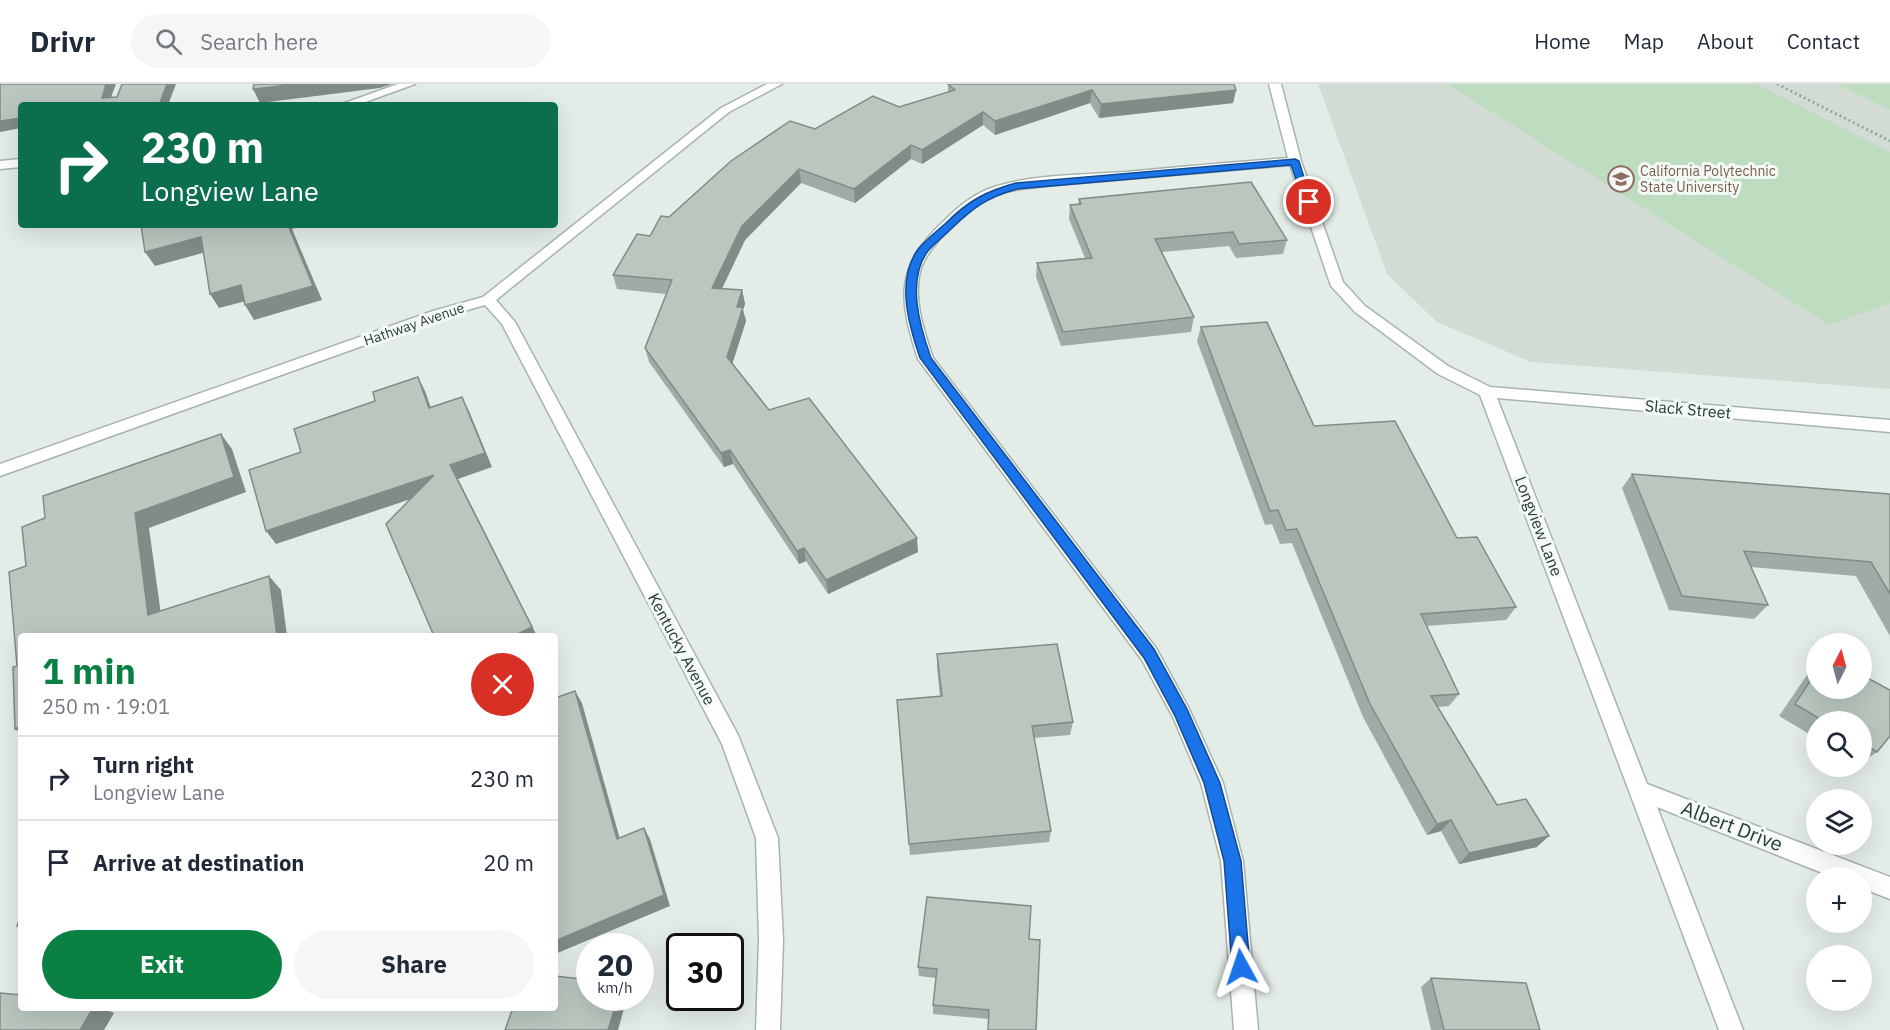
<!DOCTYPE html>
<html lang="en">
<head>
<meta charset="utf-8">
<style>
	:root { --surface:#fff; --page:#f6f6f7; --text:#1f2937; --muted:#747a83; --line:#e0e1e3; --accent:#0b8043 }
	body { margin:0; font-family:"IBM Plex Sans",sans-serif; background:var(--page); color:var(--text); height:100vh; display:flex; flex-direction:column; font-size:22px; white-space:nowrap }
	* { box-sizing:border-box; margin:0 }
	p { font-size:20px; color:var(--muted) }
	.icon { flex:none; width:33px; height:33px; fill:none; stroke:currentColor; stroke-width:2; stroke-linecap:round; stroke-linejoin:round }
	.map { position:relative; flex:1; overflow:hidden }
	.details { position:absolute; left:18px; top:549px; width:540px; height:378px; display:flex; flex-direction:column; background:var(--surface); border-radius:6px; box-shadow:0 6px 24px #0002 }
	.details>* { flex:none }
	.hud { position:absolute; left:18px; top:18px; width:540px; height:126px; border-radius:6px; box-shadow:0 6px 24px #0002; background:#0b6e4f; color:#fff; overflow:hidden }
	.needle { width:39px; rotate:6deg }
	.controls { position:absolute; left:1806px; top:549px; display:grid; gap:12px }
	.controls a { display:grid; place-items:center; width:66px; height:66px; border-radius:50%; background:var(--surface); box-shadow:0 6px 24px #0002; font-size:30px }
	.speed { position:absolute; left:576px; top:849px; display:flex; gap:12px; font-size:30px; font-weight:700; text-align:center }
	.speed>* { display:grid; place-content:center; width:78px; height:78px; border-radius:50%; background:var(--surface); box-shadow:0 6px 24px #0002; line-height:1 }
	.speed small { font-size:15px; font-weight:400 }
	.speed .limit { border:3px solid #111; border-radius:9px; background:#fff; color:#111 }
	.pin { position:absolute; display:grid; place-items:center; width:51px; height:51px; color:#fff; margin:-26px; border:3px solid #fff; border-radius:50%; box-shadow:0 2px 6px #0007 }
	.me { position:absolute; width:66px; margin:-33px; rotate:355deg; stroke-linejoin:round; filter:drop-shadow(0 0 4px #0008) }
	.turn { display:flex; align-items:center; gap:21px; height:126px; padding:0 24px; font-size:27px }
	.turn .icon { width:78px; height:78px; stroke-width:2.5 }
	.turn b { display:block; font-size:42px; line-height:51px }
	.round { display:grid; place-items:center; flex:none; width:63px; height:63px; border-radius:32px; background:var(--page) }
	.headline { display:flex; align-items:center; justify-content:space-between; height:102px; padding:0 24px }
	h1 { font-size:36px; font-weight:800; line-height:45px; color:var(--accent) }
	.button { display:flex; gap:12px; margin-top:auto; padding:12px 24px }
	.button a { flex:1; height:69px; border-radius:36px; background:var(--accent); color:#fff; font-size:24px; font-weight:800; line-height:69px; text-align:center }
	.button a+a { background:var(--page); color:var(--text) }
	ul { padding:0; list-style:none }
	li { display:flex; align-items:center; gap:18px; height:84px; padding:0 24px; border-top:2px solid var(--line) }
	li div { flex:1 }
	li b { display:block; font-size:22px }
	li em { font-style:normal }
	header { display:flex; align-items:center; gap:36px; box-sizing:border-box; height:84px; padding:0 30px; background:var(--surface); border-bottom:2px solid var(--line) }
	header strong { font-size:28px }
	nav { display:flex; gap:33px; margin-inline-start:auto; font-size:21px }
	.search { width:420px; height:54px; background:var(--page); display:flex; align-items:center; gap:15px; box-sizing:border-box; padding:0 21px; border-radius:33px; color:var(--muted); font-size:22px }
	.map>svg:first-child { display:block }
	.built { fill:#d2dcd5 }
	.green { fill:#bedcc0 }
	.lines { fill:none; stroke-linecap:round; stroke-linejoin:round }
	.street-casing { stroke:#a7b4ad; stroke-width:3 }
	.path { stroke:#86ae9a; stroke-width:3; stroke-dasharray:2 3; stroke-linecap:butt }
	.street { fill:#fff; fill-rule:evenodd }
	.wall { fill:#9faba4 }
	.shaded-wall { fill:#828b86 }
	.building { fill:#b9c7bf; stroke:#828b86; stroke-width:1.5 }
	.route { fill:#1a73e8; stroke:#114b97; stroke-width:1.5 }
	.labels { text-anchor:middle; stroke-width:6; stroke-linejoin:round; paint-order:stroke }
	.far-education-label { font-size:14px; fill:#785e54; stroke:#f4f9f5; text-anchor:start }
	.far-street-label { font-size:14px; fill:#243d31; stroke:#f4f9f5 }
	.street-label { font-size:16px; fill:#243d31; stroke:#f4f9f5 }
	.near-street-label { font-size:20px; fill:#243d31; stroke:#f4f9f5 }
</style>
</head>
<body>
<header>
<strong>Drivr</strong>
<div class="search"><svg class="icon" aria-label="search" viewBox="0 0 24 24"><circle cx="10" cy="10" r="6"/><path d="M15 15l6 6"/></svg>Search here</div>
<nav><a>Home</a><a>Map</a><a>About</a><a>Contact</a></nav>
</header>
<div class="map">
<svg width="1890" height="946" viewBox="0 0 1890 946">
	<rect width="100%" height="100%" fill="#e4ece7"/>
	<polygon class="built" points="1318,0 1890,0 1890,305 1531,278 1437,238 1387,190"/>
	<g class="green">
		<polygon points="1447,0 1756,0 1890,68 1890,219 1829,241"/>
		<polygon points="1837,0 1890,0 1890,26"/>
	</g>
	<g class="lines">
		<g class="street-casing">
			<g id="street">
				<polygon points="398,0 415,0 357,21 339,21"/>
				<polygon points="767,0 782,0 729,28 496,216 515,238 738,651 778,754 783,856 780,946 756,946 759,856 756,754 722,660 502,240 485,221 443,233 0,392 0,380 433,227 483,213 721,24"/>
				<path d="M1269 0H1281L1301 77 1343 198 1365 222 1448 282 1490 303 1890 336V348L1497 314 1647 700 1890 793V815L1862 804V794H1835L1657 723 1743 946H1719L1480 311 1438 290 1355 228 1331 202 1290 81 1045 102C1028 104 1011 105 995 111 971 121 930 159 921 184 912 213 924 247 933 274L1156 564 1188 623 1223 699 1243 777 1258 946H1234L1221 777 1201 699 1173 633 1142 576 918 275C898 214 895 182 945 136 959 122 975 109 994 103 1035 90 1082 91 1125 88 1179 83 1234 78 1288 74Z"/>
				<polygon points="21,75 21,83 0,85 0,77"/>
			</g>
		</g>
		<polyline class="path" points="1777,0 1890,57"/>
		<use href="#street" class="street"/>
	</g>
	<g class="wall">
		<polygon points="948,0 1236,6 1233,19 1099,34 1090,19 995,51 983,41 922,80 911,75 855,119 801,99 745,156 722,205 742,206 745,220 743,226 746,237 732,280 769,326 918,468 828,510 806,477 799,480 733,380 724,383 649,278 645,264 666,210 617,205 613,191 650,152 669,133 815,45 899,23 948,8"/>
		<polygon points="1079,115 1287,156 1283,170 1236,174 1229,162 1162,168 1194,233 1191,248 1061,262 1036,193 1037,179 1085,174 1069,135 1070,121 1078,120"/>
		<polygon points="1201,243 1314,342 1457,454 1516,523 1506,536 1426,542 1459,610 1449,622 1438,623 1497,721 1537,763 1459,780 1441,747 1427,751 1363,633 1292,459 1280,460 1272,440 1265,441 1197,257"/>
		<polygon points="1632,390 1890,410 1890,552 1856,492 1751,483 1768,521 1754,535 1669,526 1622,404"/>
		<polygon points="937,570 1073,638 1070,651 1034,654 1051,747 1049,758 910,771 897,616 940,613 937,583"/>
		<polygon points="1816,584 1816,604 1862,604 1862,591 1890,606 1890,652 1877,668 1862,678 1862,638 1816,638 1816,654 1779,632 1807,591"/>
		<polygon points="1031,822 988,935 933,930 933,921 936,894 919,892 918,883"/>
		<polygon points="1431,894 1540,946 1431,946 1421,903"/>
	</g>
	<g class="shaded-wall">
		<polygon points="106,0 116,0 108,21 102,14"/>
		<polygon points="167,0 176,0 168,21 159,21"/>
		<polygon points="297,0 392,0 380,4 260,19 253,5"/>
		<polygon points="1092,6 1090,19 995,51 995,37"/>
		<polygon points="1236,6 1233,19 1099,34 1101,20"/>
		<polygon points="983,28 983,41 922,80 922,66"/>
		<polygon points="21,34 21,44 0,48 0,37"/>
		<polygon points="911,61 911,75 855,119 854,105"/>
		<polygon points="799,85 801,99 745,156 715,219 712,204 742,142"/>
		<polygon points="288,141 302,141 302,142 292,145 322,216 254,236 245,221"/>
		<polygon points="201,153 210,167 155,182 145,168"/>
		<polygon points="241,201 250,216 219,224 210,210"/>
		<polygon points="742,206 745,220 743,226 746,237 730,287 727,273 737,223"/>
		<polygon points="418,293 425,307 436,338 429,324"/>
		<polygon points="462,313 469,327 492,383 458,395 537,552 513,552 450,381"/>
		<polygon points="221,350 232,365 246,408 149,444 163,545 148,531 135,429"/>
		<polygon points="730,366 733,380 724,383 721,369"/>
		<polygon points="434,391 441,405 276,460 266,447"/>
		<polygon points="917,454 918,468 828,510 826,496"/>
		<polygon points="804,464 806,477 799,480 797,467"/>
		<polygon points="269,492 281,506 287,552 277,552"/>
		<polygon points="575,607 582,619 623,766 617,755"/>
		<polygon points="21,642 21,649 15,645"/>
		<polygon points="1451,736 1441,747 1427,751 1437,740"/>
		<polygon points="644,744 650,755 670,822 555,870 555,857"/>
		<polygon points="1549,752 1537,763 1459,780 1469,769"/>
		<polygon points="618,914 627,914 618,946 608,946"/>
		<polygon points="93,924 102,924 114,929 104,946 80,946"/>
	</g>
	<g class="building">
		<polygon points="0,0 106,0 102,14 117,13 122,0 167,0 159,21 21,21 21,34 0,37"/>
		<polygon points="254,0 297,0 253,5"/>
		<polygon points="948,0 1234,0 1236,6 1101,20 1092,6 995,37 983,28 922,66 911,61 854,105 799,85 742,142 712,204 742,206 737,223 743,223 727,273 769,326 809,314 917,454 826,496 804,464 797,467 730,366 721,369 645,264 672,196 613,191 637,150 650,152 661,132 669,133 731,77 790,37 815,45 873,12 899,23 955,6"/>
		<polygon points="1251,98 1287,156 1239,160 1233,148 1155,155 1194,233 1063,248 1037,179 1092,174 1070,121 1081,120 1079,115"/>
		<polygon points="141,141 288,141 313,202 245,221 241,201 210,210 201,153 145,168"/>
		<polygon points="1267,238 1314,342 1395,337 1457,454 1477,453 1516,523 1421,530 1459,610 1431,612 1497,721 1526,715 1549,752 1469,769 1451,736 1437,740 1370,620 1297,445 1286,446 1278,426 1270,427 1201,243"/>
		<polygon points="418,293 429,324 462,313 485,369 450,381 532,543 513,552 434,552 386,440 434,391 266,447 249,386 301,368 294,345 375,317 373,308"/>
		<polygon points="221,350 234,393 135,429 148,531 269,492 277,552 21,552 21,642 15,645 13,583 17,582 9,488 26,482 22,443 45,434 43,412"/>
		<polygon points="1632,390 1890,410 1890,510 1871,478 1744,467 1768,521 1682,512"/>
		<polygon points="1057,560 1073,638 1032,642 1051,747 909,760 897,616 942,612 937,570"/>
		<polygon points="1816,588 1816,604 1862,604 1862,591 1890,606 1890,652 1877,668 1862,659 1862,638 1825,638 1795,620"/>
		<polygon points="575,607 617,755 644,744 664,811 555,857 555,614"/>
		<polygon points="927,813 1031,822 1029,855 1040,856 1036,946 988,946 989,926 933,921 937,885 918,883"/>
		<polygon points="21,831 21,841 17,842"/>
		<polygon points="555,892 590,896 590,914 618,914 608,946 505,946 513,924 555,924"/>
		<polygon points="1431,894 1526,899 1540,946 1444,946"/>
		<polygon points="0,909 21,911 21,924 93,924 80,946 0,946"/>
	</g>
	<path class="route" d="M1295 75 1299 77 1312 120 1304 118 1291 81 1017 105C986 114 974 123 951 145 944 152 935 159 928 167 906 196 920 243 931 274L1154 565 1187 625 1220 699 1241 777 1250 883 1247 889 1241 892 1235 889 1232 883 1224 777 1204 699 1175 632 1144 574 920 274C909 242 895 195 919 164 927 155 937 147 946 139 968 117 986 107 1016 99Z"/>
	<defs>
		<g id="university-ring" transform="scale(1.35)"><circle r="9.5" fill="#f4f9f5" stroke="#8d6e63" stroke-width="1.5"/><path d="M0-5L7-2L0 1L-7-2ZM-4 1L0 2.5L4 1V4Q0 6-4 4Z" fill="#8d6e63"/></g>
	</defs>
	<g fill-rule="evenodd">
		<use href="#university-ring" x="1621" y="95"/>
	</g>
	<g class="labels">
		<g class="far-education-label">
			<text x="1640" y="92">California Polytechnic<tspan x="1640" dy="16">State University</tspan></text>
		</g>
		<g class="far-street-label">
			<text transform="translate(414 240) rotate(-19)" y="5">Hathway Avenue</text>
		</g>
		<g class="street-label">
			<text transform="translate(1688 325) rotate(5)" y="6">Slack Street</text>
			<text transform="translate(1539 442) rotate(69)" y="6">Longview Lane</text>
			<text transform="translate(682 565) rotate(62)" y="6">Kentucky Avenue</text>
		</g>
		<g class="near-street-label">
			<text transform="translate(1732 742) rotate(21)" y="7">Albert Drive</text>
		</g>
	</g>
</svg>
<div class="controls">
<a><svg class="needle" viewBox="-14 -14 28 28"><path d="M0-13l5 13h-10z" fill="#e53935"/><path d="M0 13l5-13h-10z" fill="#747a83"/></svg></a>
<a><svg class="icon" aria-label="search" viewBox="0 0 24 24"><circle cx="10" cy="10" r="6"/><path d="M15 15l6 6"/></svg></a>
<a><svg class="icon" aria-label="layers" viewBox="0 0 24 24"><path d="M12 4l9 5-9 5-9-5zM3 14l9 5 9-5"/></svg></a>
<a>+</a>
<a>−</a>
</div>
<div class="speed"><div>20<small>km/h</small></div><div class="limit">30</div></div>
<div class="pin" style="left:1309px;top:118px;background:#d93025"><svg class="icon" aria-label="arrive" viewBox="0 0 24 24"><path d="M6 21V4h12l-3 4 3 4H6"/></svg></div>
<svg class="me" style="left:1241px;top:883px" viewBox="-20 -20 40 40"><path d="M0-17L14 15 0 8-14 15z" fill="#1a73e8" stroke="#fff" stroke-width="4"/></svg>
<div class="hud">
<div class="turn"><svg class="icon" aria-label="right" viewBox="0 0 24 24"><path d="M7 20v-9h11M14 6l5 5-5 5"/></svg><div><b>230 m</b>Longview Lane</div></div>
</div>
<section class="details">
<div class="headline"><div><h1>1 min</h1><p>250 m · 19:01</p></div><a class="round" style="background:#d93025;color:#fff"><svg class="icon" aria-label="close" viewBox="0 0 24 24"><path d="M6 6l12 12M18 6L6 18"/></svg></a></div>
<ul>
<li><svg class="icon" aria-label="right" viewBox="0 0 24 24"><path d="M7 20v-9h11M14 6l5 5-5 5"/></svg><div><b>Turn right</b><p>Longview Lane</p></div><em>230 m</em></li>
<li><svg class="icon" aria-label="arrive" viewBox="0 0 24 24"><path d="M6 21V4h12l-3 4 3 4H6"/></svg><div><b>Arrive at destination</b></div><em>20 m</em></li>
</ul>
<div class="button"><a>Exit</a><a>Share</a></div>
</section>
</div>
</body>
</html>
